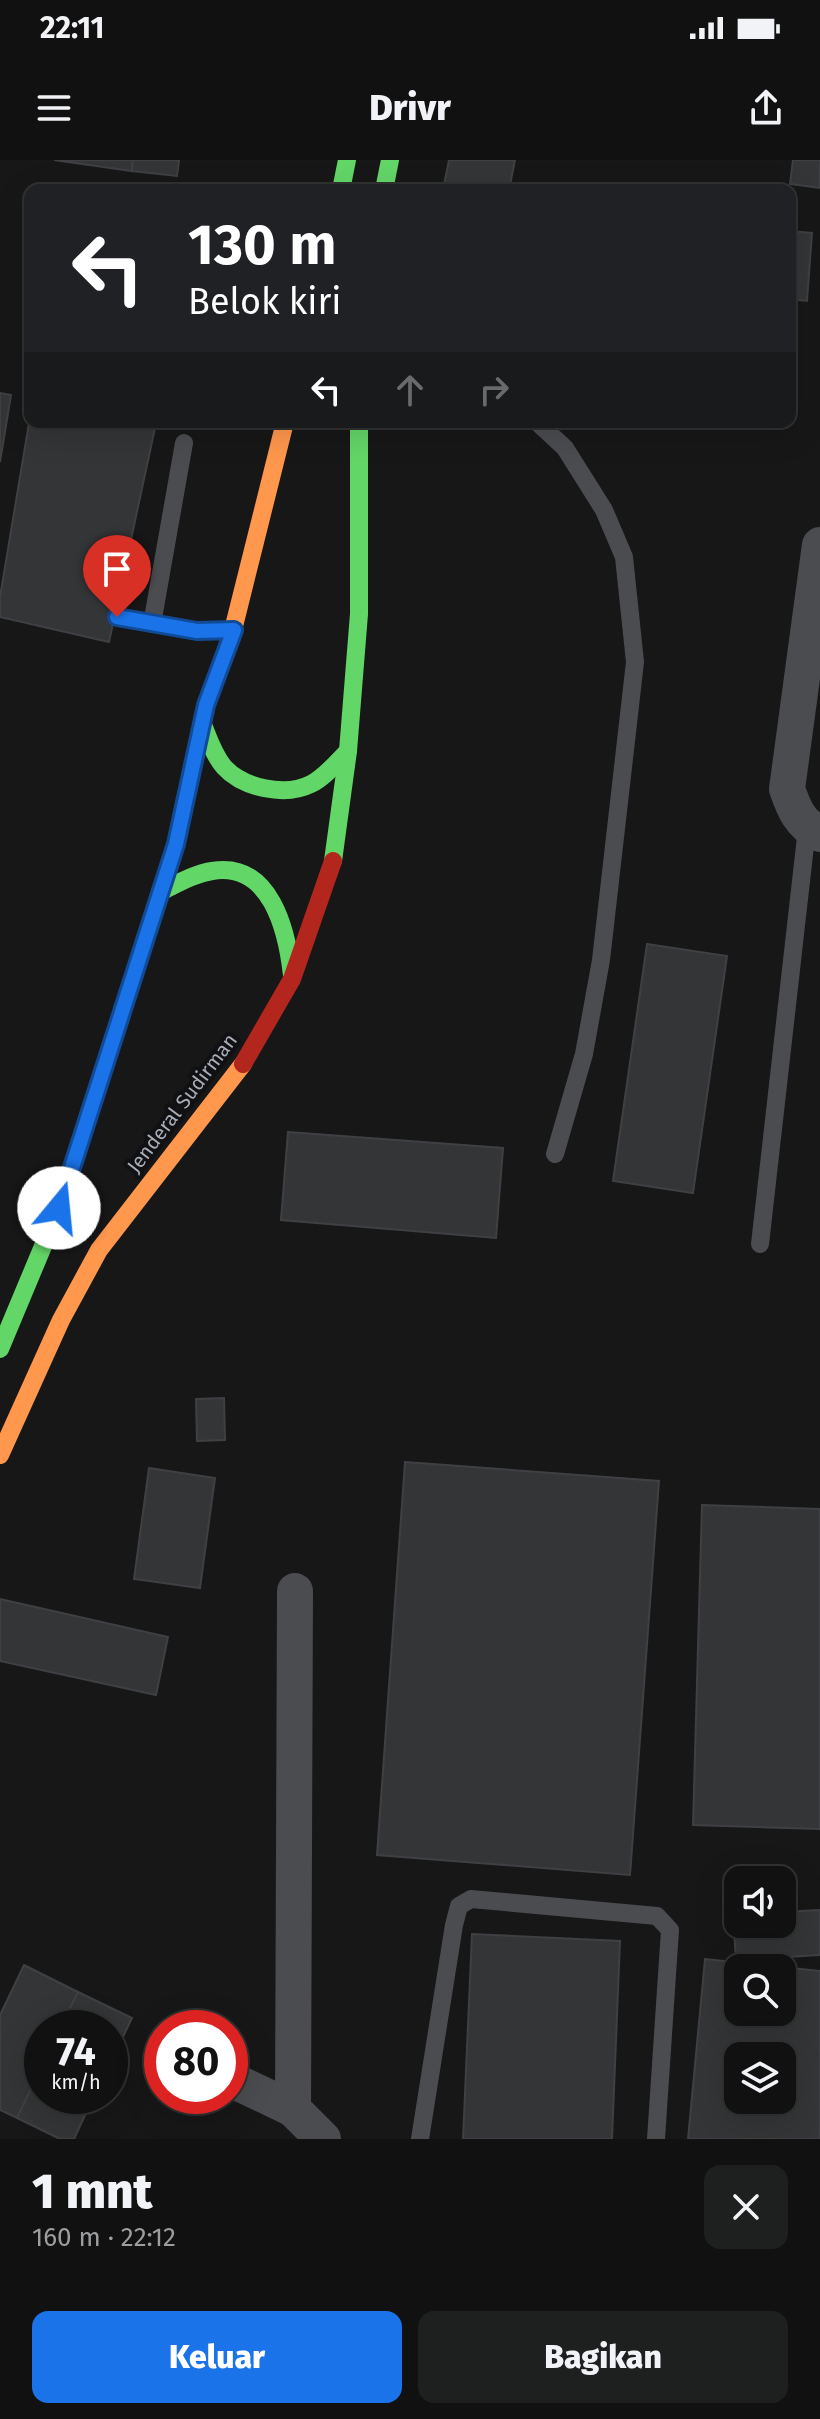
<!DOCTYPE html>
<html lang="id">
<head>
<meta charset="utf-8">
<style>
	:root { --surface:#111; --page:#1e1f1f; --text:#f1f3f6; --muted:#9c9d9f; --line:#303131; --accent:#1a73e8 }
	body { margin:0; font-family:"Fira Sans",sans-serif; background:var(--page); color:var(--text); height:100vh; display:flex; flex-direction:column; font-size:30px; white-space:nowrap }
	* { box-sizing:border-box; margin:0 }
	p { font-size:26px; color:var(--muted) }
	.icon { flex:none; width:44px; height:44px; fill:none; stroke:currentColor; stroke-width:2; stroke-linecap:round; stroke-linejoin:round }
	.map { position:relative; height:1979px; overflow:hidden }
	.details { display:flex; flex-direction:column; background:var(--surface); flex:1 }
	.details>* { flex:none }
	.top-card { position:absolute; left:24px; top:24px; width:772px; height:244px; border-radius:16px; box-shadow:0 8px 32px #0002,0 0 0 2px var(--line); background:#202124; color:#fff; overflow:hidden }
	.controls { position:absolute; left:724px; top:1706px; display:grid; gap:16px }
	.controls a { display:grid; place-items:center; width:72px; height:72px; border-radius:16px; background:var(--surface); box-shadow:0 8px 32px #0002,0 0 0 2px var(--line); font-size:40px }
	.speed { position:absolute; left:24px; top:1850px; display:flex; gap:16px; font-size:40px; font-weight:700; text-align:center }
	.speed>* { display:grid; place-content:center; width:104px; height:104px; border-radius:50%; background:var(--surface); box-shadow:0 8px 32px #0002,0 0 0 2px var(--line); line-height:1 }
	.speed small { font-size:20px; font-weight:400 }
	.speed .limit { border:12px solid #d22; background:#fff; color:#111 }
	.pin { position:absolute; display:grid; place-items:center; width:68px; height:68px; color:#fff; margin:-82px -34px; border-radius:50% 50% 50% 0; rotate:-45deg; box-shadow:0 0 8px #0007 }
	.pin .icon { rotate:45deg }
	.me { position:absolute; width:88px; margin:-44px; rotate:17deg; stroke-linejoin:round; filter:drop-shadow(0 0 6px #0008) }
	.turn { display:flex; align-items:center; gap:28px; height:168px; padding:0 32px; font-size:36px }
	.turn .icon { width:104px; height:104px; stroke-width:2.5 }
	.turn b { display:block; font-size:56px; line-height:68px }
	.lanes { display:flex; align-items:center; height:76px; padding:0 32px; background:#0003; justify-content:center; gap:40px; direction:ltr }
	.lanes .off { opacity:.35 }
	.round { display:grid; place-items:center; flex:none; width:84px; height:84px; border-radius:16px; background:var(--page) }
	.overview { display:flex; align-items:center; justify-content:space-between; height:136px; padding:0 32px }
	h1 { font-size:48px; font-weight:800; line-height:60px }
	.action { display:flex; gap:16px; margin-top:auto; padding:16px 32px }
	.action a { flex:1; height:92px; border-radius:16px; background:var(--accent); color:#fff; font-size:32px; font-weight:800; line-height:92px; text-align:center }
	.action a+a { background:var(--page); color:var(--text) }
	.status { display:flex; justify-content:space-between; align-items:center; height:56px; padding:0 40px; background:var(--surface); direction:ltr }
	.status svg { height:22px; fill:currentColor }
	header { display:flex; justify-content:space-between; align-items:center; height:104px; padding:0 32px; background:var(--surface); font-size:36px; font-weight:800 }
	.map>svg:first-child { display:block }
	.building { fill:#343537; stroke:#3f4043; stroke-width:2; fill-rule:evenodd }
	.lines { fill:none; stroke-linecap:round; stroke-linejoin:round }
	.lane { stroke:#4b4c50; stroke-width:18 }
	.street { stroke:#4b4c50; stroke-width:36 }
	.fast { stroke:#63d668; stroke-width:18 }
	.slow { stroke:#ff974d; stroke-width:18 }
	.jam { stroke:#b3261e; stroke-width:18 }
	.route-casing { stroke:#114b97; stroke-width:20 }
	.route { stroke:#1a73e8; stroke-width:14 }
	.labels { text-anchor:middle; stroke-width:8; stroke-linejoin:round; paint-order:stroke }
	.street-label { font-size:20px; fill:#a8adb8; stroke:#111113 }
</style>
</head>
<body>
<div class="status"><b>22:11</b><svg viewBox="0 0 49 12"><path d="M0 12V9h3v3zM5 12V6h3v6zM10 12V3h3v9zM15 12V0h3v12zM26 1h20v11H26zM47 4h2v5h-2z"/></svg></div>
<header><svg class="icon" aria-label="menu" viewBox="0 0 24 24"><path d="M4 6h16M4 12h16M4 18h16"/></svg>Drivr<svg class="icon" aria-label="share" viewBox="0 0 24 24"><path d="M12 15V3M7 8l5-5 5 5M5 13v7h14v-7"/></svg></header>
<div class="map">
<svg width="820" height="1979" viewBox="0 0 820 1979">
	<rect width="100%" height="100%" fill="#171717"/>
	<g class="building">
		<polygon points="54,0 133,0 132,11"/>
		<polygon points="133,0 179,0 177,16 132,11"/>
		<polygon points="449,0 515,0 509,30 443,30"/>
		<polygon points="793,0 820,0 820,28 790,24"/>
		<polygon points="790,71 812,73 807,141 790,139"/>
		<polygon points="0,233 11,235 0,302"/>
		<polygon points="30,257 30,262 118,262 155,268 109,482 0,457 0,437"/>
		<polygon points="647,784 727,796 693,1033 613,1021"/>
		<polygon points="288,972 503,988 496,1078 281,1060"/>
		<polygon points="224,1238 225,1280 197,1281 196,1239"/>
		<polygon points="405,1302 659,1321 630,1715 377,1695"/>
		<polygon points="149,1308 215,1318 200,1428 134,1419"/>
		<polygon points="702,1345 820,1349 820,1669 693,1665"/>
		<polygon points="0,1439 168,1477 156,1535 0,1501"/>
		<polygon points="820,1750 820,1795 736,1800 733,1755 738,1755 738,1764 782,1764 782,1752"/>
		<polygon points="472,1774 620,1781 612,1979 463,1979"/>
		<path d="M705 1799 820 1811V1979H688ZM738 1808H782V1852H738ZM738 1896H782V1940H738Z"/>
		<polygon points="24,1805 78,1832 60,1868 42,1868 42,1906 17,1958 0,1950 0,1855"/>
		<polygon points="78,1832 132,1858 110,1904 110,1868 60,1868"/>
		<polygon points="42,1906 42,1936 94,1936 74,1979 60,1979 17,1958"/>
	</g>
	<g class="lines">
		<g class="lane">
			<polyline points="537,262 565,288 604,350 624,397 635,502 601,800 584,894 555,994"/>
			<polyline points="117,457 197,471 234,470"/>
			<polyline points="152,464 184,283"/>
			<polyline points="760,1084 807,668"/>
			<polyline points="420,1979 454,1765 459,1746 471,1739 657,1756 670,1770 656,1979"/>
		</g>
		<g class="street">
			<path d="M820 385 787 629C794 649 800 664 820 674"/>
			<polyline points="230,1919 293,1949 323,1979"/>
			<polyline points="293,1949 295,1431"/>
		</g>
		<g class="fast">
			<polyline points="341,30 347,0"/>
			<polyline points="384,30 390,0"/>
			<path d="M202 562C208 577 213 594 224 607 243 628 285 637 311 624 325 617 337 602 348 591"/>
			<polyline points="333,701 348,591 359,454 359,262"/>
			<path d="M160 732C177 724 193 714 212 711 271 701 287 771 292 815"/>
			<polyline points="0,1189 59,1048 176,684 206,545 232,474"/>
		</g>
		<g class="slow">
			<polyline points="232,474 285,262"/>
			<polyline points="0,1295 61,1160 99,1090 243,904"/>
		</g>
		<polyline class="jam" points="243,904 292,819 333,701"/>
	</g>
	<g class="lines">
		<g class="route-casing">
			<polyline id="route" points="59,1048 176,684 206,545 234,470 197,471 117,457"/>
		</g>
		<use href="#route" class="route"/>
	</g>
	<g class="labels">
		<g class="street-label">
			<text transform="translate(182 943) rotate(-53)" y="7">Jenderal Sudirman</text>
		</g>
	</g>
</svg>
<div class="controls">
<a><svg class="icon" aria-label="sound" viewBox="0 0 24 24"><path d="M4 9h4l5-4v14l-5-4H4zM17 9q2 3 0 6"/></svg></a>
<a><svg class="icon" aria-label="search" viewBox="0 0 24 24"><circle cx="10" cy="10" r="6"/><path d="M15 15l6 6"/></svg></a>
<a><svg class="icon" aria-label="layers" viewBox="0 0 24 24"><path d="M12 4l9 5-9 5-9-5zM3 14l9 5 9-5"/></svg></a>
</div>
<div class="speed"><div>74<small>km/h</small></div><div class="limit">80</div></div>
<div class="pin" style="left:117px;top:457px;background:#d93025"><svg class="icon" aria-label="arrive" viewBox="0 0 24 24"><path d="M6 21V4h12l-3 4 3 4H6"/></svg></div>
<svg class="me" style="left:59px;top:1048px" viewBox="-20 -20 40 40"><circle r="19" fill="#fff"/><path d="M0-13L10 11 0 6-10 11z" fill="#1a73e8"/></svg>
<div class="top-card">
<div class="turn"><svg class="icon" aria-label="left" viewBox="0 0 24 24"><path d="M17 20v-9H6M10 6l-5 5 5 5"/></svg><div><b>130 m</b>Belok kiri</div></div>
<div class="lanes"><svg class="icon" aria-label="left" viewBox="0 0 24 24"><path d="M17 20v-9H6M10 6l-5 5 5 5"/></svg><svg class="icon off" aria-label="ahead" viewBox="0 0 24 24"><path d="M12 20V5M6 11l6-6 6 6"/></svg><svg class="icon off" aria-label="right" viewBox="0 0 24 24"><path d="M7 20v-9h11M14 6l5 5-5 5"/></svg></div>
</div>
</div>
<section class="details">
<div class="overview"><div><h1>1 mnt</h1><p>160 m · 22:12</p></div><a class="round"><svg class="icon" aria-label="close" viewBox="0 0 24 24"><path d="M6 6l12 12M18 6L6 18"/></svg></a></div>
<div class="action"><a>Keluar</a><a>Bagikan</a></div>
</section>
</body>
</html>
